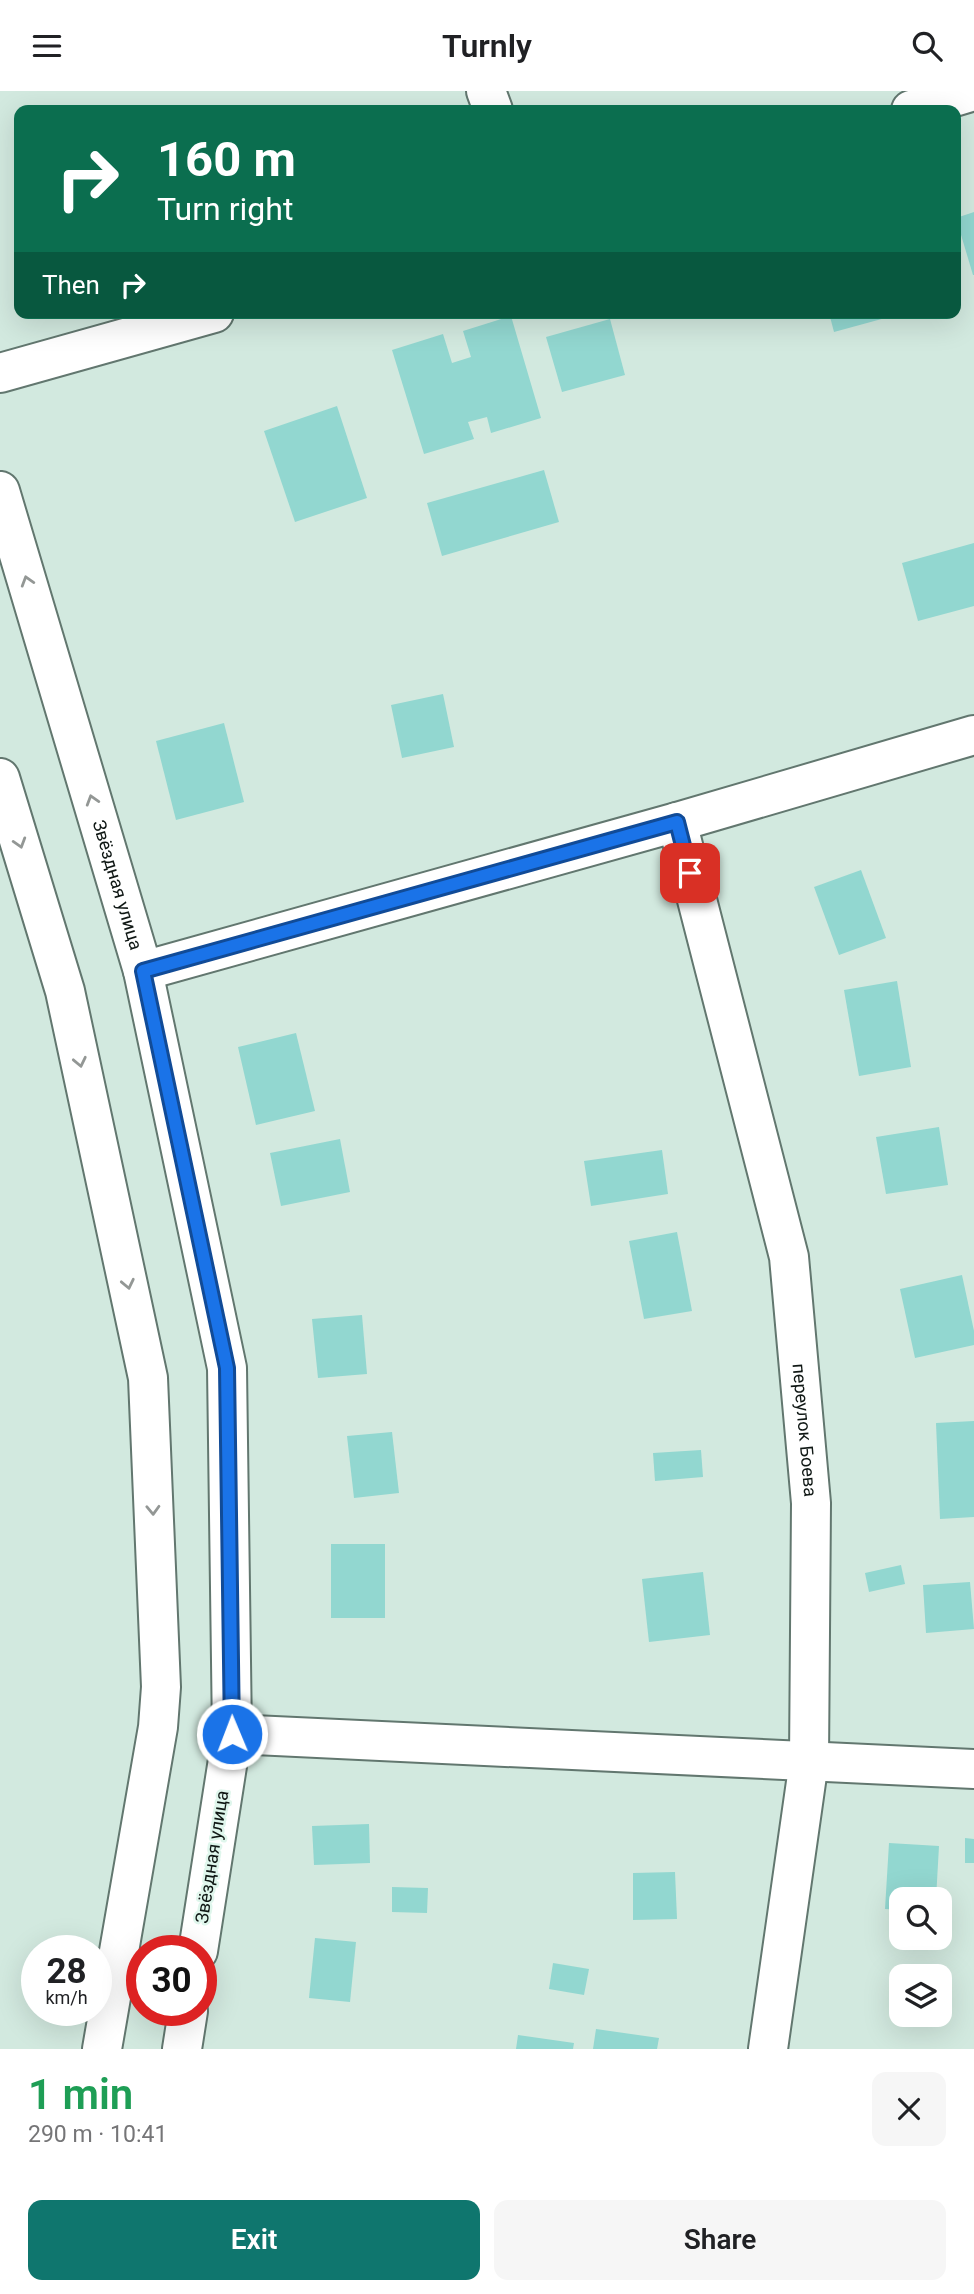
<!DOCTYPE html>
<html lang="en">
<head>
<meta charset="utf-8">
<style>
	:root { --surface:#fff; --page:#f6f6f6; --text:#202124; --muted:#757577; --accent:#0f766e }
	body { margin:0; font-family:Roboto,sans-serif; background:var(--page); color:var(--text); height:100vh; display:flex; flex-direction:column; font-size:26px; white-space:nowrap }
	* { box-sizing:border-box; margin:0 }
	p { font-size:23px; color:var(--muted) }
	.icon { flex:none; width:38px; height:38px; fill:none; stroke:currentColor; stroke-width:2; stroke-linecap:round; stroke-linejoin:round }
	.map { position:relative; height:1958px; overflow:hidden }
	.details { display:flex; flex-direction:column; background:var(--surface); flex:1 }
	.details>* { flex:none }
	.banner { position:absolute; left:14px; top:14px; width:947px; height:214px; border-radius:14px; box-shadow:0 7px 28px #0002; background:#0b6e4f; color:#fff; overflow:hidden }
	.buttons { position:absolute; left:889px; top:1796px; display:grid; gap:14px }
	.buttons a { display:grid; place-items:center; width:63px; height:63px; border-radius:14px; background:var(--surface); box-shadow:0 7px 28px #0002; font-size:35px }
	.speed { position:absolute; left:21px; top:1844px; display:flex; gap:14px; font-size:35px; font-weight:700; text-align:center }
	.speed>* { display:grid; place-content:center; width:91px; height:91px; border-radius:50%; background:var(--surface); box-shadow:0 7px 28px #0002; line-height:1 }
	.speed small { font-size:18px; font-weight:400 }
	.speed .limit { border:10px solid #d22; background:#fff; color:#111 }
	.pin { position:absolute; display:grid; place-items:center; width:60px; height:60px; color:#fff; margin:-30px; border-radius:14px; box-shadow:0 4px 10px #0006 }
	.me { position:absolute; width:77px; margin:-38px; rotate:359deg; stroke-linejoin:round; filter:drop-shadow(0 0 5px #0008) }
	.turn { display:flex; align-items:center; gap:24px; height:147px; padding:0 28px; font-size:32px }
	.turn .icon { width:91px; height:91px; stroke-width:2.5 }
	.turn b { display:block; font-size:49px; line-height:60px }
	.then { display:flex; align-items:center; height:66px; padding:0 28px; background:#0003; gap:14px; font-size:26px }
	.round { display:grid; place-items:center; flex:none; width:74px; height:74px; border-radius:14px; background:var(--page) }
	.head { display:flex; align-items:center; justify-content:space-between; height:119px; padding:0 28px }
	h1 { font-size:42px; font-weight:600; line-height:52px; color:#1e9e55 }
	.primary-button { display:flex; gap:14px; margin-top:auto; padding:14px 28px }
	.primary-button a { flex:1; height:80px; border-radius:14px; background:var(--accent); color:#fff; font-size:28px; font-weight:600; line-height:80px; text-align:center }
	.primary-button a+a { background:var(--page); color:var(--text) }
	header { display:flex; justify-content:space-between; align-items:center; height:91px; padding:0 28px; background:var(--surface); font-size:32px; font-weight:600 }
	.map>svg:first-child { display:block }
	.building { fill:#92d7d0 }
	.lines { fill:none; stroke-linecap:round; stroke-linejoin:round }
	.minor-casing { stroke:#62776f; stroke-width:42 }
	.minor { stroke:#fff; stroke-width:38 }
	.oneway { stroke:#939795 }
	.route-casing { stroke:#114b97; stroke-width:18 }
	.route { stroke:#1a73e8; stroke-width:12 }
	.labels { text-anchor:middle; stroke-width:5; stroke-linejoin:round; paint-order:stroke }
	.street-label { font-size:18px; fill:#0f1714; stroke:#dff6ec }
</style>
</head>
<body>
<header><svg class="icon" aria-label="menu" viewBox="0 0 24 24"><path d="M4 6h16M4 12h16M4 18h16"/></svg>Turnly<svg class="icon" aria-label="search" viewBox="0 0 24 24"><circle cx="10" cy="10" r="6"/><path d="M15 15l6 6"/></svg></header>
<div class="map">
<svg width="974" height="1958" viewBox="0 0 974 1958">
	<rect width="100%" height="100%" fill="#d2e9df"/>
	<g class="building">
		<polygon points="974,121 974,184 973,184 956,127"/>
		<polygon points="829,222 900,222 900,223 834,241"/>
		<polygon points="511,225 541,327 491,342 487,326 468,331 474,348 424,363 392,259 443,243 452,272 471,266 463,240"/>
		<polygon points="610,228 625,284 562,301 546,246"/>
		<polygon points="337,315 367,407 295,431 264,340"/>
		<polygon points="544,379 559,431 442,465 427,412"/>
		<polygon points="974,452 974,515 918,530 902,472"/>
		<polygon points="443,603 454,656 402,667 391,614"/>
		<polygon points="224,632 244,711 176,729 156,650"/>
		<polygon points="861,779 886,847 839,864 814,796"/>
		<polygon points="897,890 911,976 859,985 844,899"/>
		<polygon points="296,942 315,1020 256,1034 238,956"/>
		<polygon points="939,1036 948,1094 886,1103 876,1046"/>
		<polygon points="340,1048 350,1101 281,1115 270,1062"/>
		<polygon points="662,1059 668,1103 591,1115 584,1070"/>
		<polygon points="677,1141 692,1220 644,1228 629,1150"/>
		<polygon points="962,1184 974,1240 974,1254 915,1267 900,1198"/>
		<polygon points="362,1224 367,1283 318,1287 312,1228"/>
		<polygon points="974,1330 974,1426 940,1428 936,1332"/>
		<polygon points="392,1341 399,1402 354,1407 347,1345"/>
		<polygon points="701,1359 703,1386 655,1390 653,1362"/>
		<rect x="331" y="1453" width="54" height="74"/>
		<polygon points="901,1474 905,1493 869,1501 865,1482"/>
		<polygon points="703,1481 710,1544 649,1551 642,1488"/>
		<polygon points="970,1491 974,1538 926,1542 923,1494"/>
		<polygon points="369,1733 370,1772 314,1774 312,1735"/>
		<polygon points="965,1747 974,1748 974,1772 965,1772"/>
		<polygon points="889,1752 939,1755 936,1808 901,1808 901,1819 885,1818"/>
		<polygon points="675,1781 677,1828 633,1829 633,1782"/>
		<polygon points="392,1796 428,1797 427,1822 392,1821"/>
		<polygon points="315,1847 356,1851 350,1911 309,1907"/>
		<polygon points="553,1872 589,1878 584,1904 549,1898"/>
		<polygon points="596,1938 659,1947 657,1958 593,1958"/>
		<polygon points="518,1944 574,1952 573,1958 516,1958"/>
	</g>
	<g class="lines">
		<g class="minor-casing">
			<g id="minor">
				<polyline points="486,0 493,19"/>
				<polyline points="911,19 974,0"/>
				<polyline points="0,282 214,222"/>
				<path id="s1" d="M0 400 143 880 227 1277 232 1643 198 1860"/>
				<polyline points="0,687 65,900 148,1287 161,1596 158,1636 102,1958"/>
				<path id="s2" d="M677 731 789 1166 811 1412 809 1670 768 1958"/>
				<polyline points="143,880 677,731 974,644"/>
				<polyline points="232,1643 974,1678"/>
				<polyline points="182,1958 188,1920"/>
			</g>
		</g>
		<use href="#minor" class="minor"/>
	</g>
	<defs><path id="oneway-chevron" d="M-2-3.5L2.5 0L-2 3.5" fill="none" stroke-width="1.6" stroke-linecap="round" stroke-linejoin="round" transform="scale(1.75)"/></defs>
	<g class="oneway">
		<use href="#oneway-chevron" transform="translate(27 490) rotate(-107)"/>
		<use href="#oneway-chevron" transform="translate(92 709) rotate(-107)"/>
		<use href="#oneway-chevron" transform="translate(20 752) rotate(73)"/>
		<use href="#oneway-chevron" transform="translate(80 971) rotate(78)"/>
		<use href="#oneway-chevron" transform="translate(128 1193) rotate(78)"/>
		<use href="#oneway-chevron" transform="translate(153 1419) rotate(88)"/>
	</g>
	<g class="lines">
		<g class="route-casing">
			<polyline id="route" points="232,1643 227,1277 143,880 677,731 690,782"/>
		</g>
		<use href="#route" class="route"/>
	</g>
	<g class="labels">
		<g class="street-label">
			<text dy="6" stroke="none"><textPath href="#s1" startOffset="411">Звёздная улица</textPath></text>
			<text dy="6" stroke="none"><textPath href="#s2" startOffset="623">переулок Боева</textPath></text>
			<text transform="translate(212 1766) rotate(-81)" y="6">Звёздная улица</text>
		</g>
	</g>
</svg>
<div class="buttons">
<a><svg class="icon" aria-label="search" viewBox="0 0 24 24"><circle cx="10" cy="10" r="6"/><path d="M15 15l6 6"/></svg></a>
<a><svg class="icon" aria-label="layers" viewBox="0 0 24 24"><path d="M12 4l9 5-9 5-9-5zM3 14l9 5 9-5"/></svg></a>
</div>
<div class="speed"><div>28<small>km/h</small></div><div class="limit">30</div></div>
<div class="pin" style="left:690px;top:782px;background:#d93025"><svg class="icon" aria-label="arrive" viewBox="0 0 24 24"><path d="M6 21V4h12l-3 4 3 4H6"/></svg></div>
<svg class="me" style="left:232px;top:1643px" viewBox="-20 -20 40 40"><circle r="17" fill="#1a73e8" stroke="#fff" stroke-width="3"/><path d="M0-11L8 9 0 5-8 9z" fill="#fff"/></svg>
<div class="banner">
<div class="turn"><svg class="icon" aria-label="right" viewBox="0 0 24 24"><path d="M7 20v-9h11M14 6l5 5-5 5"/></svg><div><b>160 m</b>Turn right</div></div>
<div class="then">Then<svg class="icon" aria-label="right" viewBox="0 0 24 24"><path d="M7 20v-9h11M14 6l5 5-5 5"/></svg></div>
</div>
</div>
<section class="details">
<div class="head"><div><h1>1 min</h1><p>290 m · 10:41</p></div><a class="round"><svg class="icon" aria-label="close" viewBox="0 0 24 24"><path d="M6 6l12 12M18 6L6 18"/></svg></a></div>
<div class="primary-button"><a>Exit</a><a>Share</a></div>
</section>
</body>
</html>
